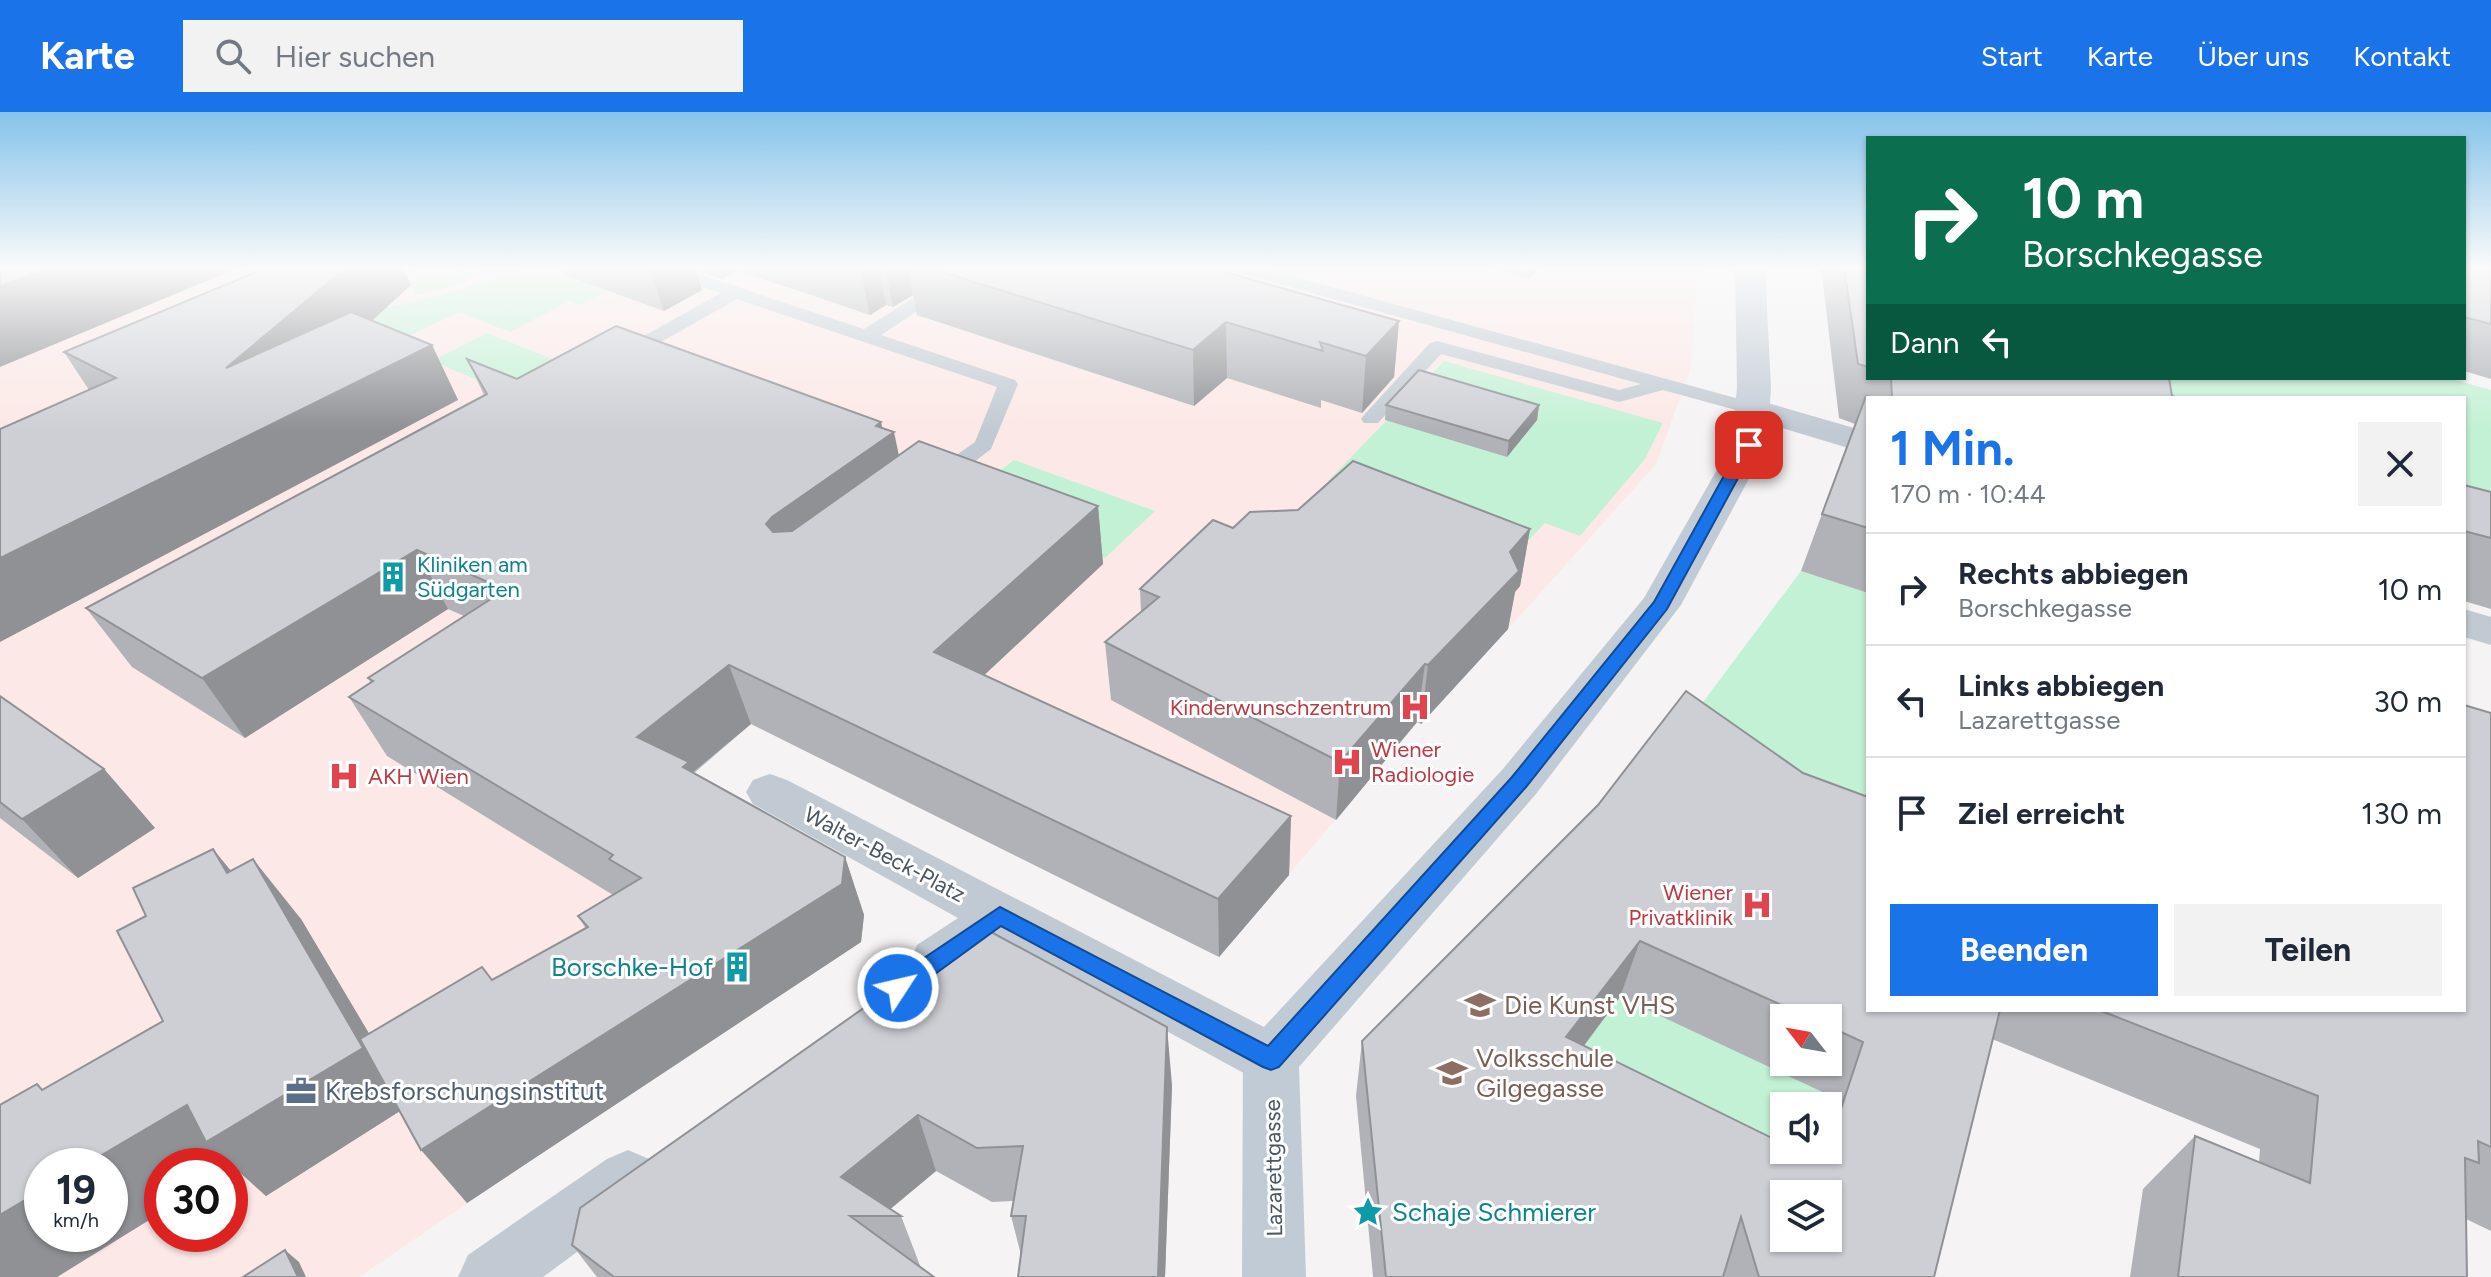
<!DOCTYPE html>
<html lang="de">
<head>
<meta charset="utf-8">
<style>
	:root { --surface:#fff; --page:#f2f2f3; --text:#1f2937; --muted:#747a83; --line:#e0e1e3; --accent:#1a73e8 }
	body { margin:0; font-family:Figtree,sans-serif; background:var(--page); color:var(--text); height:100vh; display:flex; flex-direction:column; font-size:30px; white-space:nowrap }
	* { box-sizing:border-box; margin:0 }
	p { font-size:26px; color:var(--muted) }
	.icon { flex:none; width:44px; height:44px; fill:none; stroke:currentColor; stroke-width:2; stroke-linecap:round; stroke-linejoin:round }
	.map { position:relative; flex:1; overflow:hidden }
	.drawer { position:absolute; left:1866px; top:284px; width:600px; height:616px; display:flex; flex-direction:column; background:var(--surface); border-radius:0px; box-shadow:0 2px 6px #0004 }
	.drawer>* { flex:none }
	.banner { position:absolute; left:1866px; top:24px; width:600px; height:244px; border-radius:0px; box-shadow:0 2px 6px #0004; background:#0b6e4f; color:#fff; overflow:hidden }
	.needle { width:52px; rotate:301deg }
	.fabs { position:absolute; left:1770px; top:892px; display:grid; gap:16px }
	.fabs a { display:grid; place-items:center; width:72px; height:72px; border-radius:0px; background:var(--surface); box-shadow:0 2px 6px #0004; font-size:40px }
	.speed { position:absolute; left:24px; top:1036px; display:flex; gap:16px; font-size:40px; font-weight:700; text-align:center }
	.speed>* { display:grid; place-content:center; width:104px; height:104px; border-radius:50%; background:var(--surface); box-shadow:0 2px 6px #0004; line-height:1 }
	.speed small { font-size:20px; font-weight:400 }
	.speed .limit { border:12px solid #d22; background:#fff; color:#111 }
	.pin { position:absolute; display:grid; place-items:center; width:68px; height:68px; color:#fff; margin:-34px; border-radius:16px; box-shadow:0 4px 12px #0006 }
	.me { position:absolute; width:88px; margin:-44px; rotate:55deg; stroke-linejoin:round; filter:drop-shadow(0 0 6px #0008) }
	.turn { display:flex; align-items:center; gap:28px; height:168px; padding:0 24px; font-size:36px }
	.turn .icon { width:104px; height:104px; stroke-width:2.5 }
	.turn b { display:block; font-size:56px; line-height:68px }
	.then { display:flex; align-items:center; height:76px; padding:0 24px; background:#0003; gap:16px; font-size:30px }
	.round { display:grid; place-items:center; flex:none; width:84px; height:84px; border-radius:0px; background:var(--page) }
	.summary { display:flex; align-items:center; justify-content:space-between; height:136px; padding:0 24px }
	h1 { font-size:48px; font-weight:700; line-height:60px; color:var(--accent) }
	.cta { display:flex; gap:16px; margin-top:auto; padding:16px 24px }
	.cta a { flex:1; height:92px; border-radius:0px; background:var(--accent); color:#fff; font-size:32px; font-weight:700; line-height:92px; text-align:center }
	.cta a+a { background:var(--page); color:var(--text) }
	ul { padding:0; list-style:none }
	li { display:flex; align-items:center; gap:24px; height:112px; padding:0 24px; border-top:2px solid var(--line) }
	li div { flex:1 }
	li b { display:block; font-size:30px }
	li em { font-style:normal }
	header { display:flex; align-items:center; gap:48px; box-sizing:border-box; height:112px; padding:0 40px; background:var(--accent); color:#fff }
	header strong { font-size:38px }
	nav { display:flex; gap:44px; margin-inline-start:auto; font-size:28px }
	.search { width:560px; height:72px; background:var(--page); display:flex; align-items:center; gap:20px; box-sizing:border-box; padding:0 28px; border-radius:0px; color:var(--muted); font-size:30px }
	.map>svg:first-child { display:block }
	.medical { fill:#fce8e6; fill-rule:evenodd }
	.green { fill:#c3f1d5 }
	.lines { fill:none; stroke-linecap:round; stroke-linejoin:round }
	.lane { fill:#c1cad2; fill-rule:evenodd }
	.street { fill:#c1cad2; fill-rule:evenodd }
	.secondary { fill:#c1cbd6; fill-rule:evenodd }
	.wall { fill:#b0b2b7; fill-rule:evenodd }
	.shaded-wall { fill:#909195 }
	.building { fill:#cdcfd5; stroke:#909195; stroke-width:2; fill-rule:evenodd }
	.route { fill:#1a73e8; stroke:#114b97; stroke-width:2 }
	.labels { text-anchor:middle; stroke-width:6; stroke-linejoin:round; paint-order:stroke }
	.culture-label { font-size:22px; fill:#0d838f; stroke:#fff; text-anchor:start }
	.health-label { font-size:22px; fill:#be3a42; stroke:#fff; text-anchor:end }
	.street-label { font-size:22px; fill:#4a5661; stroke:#fff }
	.near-culture-label { font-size:26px; fill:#0d838f; stroke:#fff; text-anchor:end }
	.near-education-label { font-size:26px; fill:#785e54; stroke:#fff; text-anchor:start }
	.near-service-label { font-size:26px; fill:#4e5e75; stroke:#fff; text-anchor:start }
</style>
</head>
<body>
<header>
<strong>Karte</strong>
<div class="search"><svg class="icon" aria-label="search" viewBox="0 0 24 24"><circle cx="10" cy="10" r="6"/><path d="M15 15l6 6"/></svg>Hier suchen</div>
<nav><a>Start</a><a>Karte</a><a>Über uns</a><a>Kontakt</a></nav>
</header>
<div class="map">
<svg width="2491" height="1165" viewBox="0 0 2491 1165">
	<rect width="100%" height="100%" fill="#f5f3f3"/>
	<path class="medical" d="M0 155H1698L1691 255 1656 352 1508 517 1421 612 1417 611 1219 845 777 625V620L758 605 664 684 615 991 359 1165H0ZM42 1054H110V1122H42ZM162 1054H230V1122H162Z"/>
	<g class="green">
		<polygon points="419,155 446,155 461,161 473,155 514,155 481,160 462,171 413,184 415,179 409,175 418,164"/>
		<polygon points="533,155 639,155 620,173 580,193 569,189 510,220 459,200 381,237 212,237 445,182"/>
		<polygon points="487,221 575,256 521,286 432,249"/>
		<polygon points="1444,249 1663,311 1645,347 1580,424 1545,411 1498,460 1351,377 1328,369"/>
		<polygon points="2044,266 2448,266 2491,278 2491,394 2464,386 2464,286 2055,286"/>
		<polygon points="1014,348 1155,399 1105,446 960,390"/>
		<polygon points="1801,459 1868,481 1868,753 1680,621"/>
		<polygon points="1612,862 1784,950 1835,970 1827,994 1784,994 1784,1038 1799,1079 1522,966"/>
	</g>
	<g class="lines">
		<g class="lane">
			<polygon points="651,155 677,155 864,217 963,155 984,155 881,223 1015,268 1018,272 991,337 947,371 931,371 928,366 931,361 975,330 997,275 737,187 631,247 617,247 614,243 617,239 721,181 654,159"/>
			<polygon points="1230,155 1259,155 1761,293 1764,297 1754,303 1663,278 1619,290 1441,242 1378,311 1364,311 1361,307 1364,303 1430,231 1437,229 1619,278 1641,272 1233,159"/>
		</g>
		<g class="street">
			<polygon points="1754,287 1868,320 1868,342 1742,304 1737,297 1742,290"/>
			<polygon points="2464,497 2491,505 2491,533 2464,525"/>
			<polygon points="770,662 787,668 1291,929 1299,947 1291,965 1271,972 1251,965 1003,830 955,865 936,871 917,865 910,849 917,833 958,806 753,692 746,680 753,668"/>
			<polygon points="628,1038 649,1047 658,1067 649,1087 543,1165 458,1165 468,1143 607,1047"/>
		</g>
		<polygon class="secondary" points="1735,155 1765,155 1771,276 1767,333 1681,493 1536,682 1299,955 1306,1165 1242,1165 1243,947 1251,929 1502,658 1644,486 1731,333 1737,276"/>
	</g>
	<g class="wall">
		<polygon points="562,155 1207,155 1399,209 1394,265 1362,301 1321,288 1321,296 1227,266 1194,294 917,203 913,183 893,195 886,193 870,203 737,158 722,167 696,158 702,178 664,199 565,163"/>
		<polygon points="1485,155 1540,155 1529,166"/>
		<polygon points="1821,155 1868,155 1868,266 2169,266 2172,284 2179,286 1868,286 1868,481 1801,459 1855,312 1839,306"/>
		<polygon points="2464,155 2491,155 2491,267 2464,259"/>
		<polygon points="411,173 372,208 432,233 458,288 89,278 64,240"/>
		<polygon points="467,247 517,267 881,310 882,316 899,344 1098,394 1103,452 984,563 1291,704 1289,763 1219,845 751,612 694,661 845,745 864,803 861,830 467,1091 400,999 266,1084 235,1056 230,1059 230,1054 162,1054 162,1100 57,1165 0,1165 43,978 163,909 146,804 213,737 231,759 301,807 369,922 492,868 586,817 578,804 613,783 387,644 349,585 371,571 368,566 464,504 448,497 245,626 132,555 86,496 484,283"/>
		<polygon points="1386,293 1539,293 1537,308 1507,345 1385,308"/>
		<polygon points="2464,373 2491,380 2491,497 2464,489"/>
		<polygon points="1233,416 1530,417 1520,474 1515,480 1508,517 1421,612 1417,610 1336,708 1111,588 1105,530 1141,500 1140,477"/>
		<polygon points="0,584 104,657 155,716 78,766 0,706"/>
		<path d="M2491 601V1119L2466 1107 2467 1165H2130L2143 1077 2195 1024 2259 1050 2260 1037 1992 927 1934 1165H1373L1356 984 1362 929 1598 693 1868 898H2464ZM1620 885 1831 984 1827 994 1828 1038H1784V1015L1777 1028 1584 934ZM1784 906H1828V950H1784Z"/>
		<polygon points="980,814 1172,973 1165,1165 1018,1165 1021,1143 1011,1104 1013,1089 992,1090 936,1059 890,1097 901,1104 921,1156 934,1165 597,1165 572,1133"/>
	</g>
	<g class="shaded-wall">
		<polygon points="50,155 240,155 0,255 0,174"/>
		<polygon points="347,155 403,155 411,173 259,312 226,256"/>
		<polygon points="649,155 695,155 702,178 664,199"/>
		<polygon points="719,155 736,155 737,158 722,167"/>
		<polygon points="860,155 879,155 886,193 870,203"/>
		<polygon points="885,155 908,155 913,183 893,195"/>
		<polygon points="1531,155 1540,155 1529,166"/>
		<polygon points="1399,209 1394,265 1362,301 1366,244"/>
		<polygon points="1226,210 1227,266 1194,294 1193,238"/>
		<polygon points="432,233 458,288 0,530 0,446"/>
		<polygon points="1539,293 1537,308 1507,345 1509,329"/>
		<polygon points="881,310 884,327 894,320 906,377 784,470 766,412 772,405"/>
		<polygon points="1098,394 1103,452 946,599 934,540"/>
		<polygon points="1530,417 1520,474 1515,480 1508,517 1421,612 1428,553 1510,440"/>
		<polygon points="417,438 448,497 245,626 202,566"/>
		<polygon points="1425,552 1417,610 1336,708 1340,650"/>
		<polygon points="729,553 751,612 693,660 714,709 637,625"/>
		<polygon points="104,657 155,716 78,766 22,707"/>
		<polygon points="1291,704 1289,763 1219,845 1218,787"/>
		<polygon points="213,737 262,797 227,761"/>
		<polygon points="845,745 864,803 861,830 467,1091 421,1038"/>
		<polygon points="253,747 301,807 411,992 266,1084 235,1056 230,1059 230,1054 162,1054 162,1100 57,1165 0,1165 0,1103 42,1078 42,1122 110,1122 110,1054 83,1054"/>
		<polygon points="1640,829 1620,885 1549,980 1566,925"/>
		<polygon points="1167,915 1172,973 1165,1165 1158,1165"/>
		<polygon points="918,1003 936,1059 882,1104 841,1065"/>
		<polygon points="285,1138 299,1150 306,1165 298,1165"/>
	</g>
	<g class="building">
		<polygon points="0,155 50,155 0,174"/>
		<polygon points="251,155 347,155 226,256 351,200 432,233 0,446 0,317 116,266 64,240 254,161"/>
		<polygon points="926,155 1207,155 1399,209 1366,244 1320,230 1323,239 1226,210 1193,238"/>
		<polygon points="1844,155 1868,155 1868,255 1858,252"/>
		<polygon points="2464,155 2491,155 2491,212 2464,205"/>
		<polygon points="616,214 881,310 876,314 894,320 772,405 766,412 773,420 792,419 919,329 1098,394 934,540 1291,704 1218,787 729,553 637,625 689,650 683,655 845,745 842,772 421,1038 360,927 482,855 492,868 588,815 578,804 641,766 609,747 613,743 349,585 373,569 368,566 505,478 417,438 202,566 86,496 487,282 467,247 517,267"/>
		<polygon points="1419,258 1539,293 1509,329 1386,293"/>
		<polygon points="1891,266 2169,266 2172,284 2179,286 1892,286"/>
		<polygon points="1866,284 1875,286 1868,286 1868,416 1822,402"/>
		<polygon points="1353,349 1530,417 1510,440 1519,459 1428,553 1425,552 1340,650 1105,530 1159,485 1140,477 1213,408 1233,416 1250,400 1298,398"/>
		<polygon points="2464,373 2491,380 2491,426 2464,419"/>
		<path d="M1686 579 1803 661 1868 685V898H2000L1934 1165H1759L1741 1105 1723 1165H1386L1362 929 1598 693ZM1640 829 1810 906H1828V914L1863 930 1831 1027 1828 1025V1038H1784V1019L1780 1030 1566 925ZM1784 1082H1828V1126H1784Z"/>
		<polygon points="0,584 104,657 22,707 0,690"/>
		<polygon points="2464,593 2491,601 2491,1035 2478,1029 2479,1051 2465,1046 2467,1165 2178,1165 2195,1024 2310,1071 2318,984 2099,898 2464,898"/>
		<polygon points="213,737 227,761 253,747 363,936 206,1030 187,993 83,1054 42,1054 42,1078 0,1103 0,993 37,972 42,978 163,909 117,819 146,804 133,776"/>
		<polygon points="980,814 1167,915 1158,1165 1018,1165 1026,1104 1011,1104 1023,1034 977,1036 918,1003 841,1065 901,1104 850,1104 934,1165 614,1165 572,1133 580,1096"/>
		<polygon points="285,1138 298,1165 243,1165"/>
	</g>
	<linearGradient id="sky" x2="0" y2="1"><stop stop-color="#85c3ea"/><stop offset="0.49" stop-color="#fafafa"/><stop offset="1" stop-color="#fafafa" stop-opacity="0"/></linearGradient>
	<rect width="2491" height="318" fill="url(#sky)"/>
	<polygon class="route" points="1749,328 1756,333 1667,497 1526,675 1279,955 1271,958 1263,955 1001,814 906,883 898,885 890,883 887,876 890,869 1000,795 1268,934 1512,665 1654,490 1741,333"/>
	<defs>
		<g id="building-bare" transform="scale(2.4)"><path d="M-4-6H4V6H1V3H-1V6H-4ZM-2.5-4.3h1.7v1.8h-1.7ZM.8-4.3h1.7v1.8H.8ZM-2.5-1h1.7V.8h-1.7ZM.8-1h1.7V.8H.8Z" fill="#0f9aa8" stroke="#fff" stroke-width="2.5" paint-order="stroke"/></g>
		<g id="hospital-bare" transform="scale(2.4)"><path d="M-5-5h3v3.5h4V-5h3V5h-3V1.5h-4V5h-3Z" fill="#e0444e" stroke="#fff" stroke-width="2.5" paint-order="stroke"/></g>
		<g id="university-bare" transform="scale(2.4)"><path d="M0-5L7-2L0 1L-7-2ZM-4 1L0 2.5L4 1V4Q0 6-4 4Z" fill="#8d6e63" stroke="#fff" stroke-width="2.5" paint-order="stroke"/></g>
		<g id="school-bare" transform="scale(2.4)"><path d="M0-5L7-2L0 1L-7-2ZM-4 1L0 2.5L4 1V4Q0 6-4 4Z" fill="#8d6e63" stroke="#fff" stroke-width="2.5" paint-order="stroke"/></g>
		<g id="office-bare" transform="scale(2.4)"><path d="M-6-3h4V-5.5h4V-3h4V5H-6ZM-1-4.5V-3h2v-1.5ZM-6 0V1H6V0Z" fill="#5c6f8a" stroke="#fff" stroke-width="2.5" paint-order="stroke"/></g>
		<g id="sight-bare" transform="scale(2.4)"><path d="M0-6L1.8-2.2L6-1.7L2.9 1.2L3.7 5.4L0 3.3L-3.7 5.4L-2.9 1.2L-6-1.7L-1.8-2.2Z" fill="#0f9aa8" stroke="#fff" stroke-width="2.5" paint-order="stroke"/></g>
	</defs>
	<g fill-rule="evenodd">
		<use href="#building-bare" x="393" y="465"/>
		<use href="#hospital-bare" x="1415" y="595"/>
		<use href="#hospital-bare" x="1347" y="650"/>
		<use href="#hospital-bare" x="344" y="664"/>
		<use href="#hospital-bare" x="1757" y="793"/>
		<use href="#building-bare" x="737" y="855"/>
		<use href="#university-bare" x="1480" y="893"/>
		<use href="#school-bare" x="1452" y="961"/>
		<use href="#office-bare" x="301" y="979"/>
		<use href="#sight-bare" x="1368" y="1100"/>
	</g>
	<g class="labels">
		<g class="culture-label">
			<text x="417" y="460">Kliniken am<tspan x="417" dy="25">Südgarten</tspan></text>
		</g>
		<g class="health-label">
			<text x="1391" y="603">Kinderwunschzentrum</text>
			<text x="1371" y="645" text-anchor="start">Wiener<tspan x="1371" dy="25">Radiologie</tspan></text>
			<text x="368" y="672" text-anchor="start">AKH Wien</text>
			<text x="1733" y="788">Wiener<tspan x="1733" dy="25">Privatklinik</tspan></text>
		</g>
		<g class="street-label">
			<text transform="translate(885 742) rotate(28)" y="8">Walter-Beck-Platz</text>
			<text transform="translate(1273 1056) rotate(-91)" y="8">Lazarettgasse</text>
		</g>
		<g class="near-culture-label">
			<text x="713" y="864">Borschke-Hof</text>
			<text x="1392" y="1109" text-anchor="start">Schaje Schmierer</text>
		</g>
		<g class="near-education-label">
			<text x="1504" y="902">Die Kunst VHS</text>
			<text x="1476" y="955">Volksschule<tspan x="1476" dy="30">Gilgegasse</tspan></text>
		</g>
		<g class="near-service-label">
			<text x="325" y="988">Krebsforschungsinstitut</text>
		</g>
	</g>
</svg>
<div class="fabs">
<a><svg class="needle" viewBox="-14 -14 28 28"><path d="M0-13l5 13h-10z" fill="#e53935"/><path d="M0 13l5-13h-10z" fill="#747a83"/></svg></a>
<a><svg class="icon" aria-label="sound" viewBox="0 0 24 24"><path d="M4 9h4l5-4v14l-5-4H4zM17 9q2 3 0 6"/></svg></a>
<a><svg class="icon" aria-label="layers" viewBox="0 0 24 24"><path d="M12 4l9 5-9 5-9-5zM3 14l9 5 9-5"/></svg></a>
</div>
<div class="speed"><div>19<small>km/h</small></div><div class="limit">30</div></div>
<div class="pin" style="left:1749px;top:333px;background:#d93025"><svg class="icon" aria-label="arrive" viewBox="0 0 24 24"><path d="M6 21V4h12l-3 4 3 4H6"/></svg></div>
<svg class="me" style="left:898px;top:876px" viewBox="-20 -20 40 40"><circle r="17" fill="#1a73e8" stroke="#fff" stroke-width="3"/><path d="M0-11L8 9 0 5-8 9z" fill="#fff"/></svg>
<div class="banner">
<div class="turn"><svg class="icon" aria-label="right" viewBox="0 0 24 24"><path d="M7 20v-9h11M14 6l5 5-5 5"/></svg><div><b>10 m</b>Borschkegasse</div></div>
<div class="then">Dann<svg class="icon" aria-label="left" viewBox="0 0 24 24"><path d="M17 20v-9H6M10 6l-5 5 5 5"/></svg></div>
</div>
<section class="drawer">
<div class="summary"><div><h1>1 Min.</h1><p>170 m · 10:44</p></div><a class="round"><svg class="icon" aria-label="close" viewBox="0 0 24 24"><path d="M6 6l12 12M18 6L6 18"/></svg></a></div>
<ul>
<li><svg class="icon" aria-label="right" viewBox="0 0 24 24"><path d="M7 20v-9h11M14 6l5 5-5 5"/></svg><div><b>Rechts abbiegen</b><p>Borschkegasse</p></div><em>10 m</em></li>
<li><svg class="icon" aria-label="left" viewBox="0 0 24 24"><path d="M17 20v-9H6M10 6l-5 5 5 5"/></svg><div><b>Links abbiegen</b><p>Lazarettgasse</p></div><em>30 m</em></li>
<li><svg class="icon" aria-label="arrive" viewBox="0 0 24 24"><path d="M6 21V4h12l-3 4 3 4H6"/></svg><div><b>Ziel erreicht</b></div><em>130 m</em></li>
</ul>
<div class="cta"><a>Beenden</a><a>Teilen</a></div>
</section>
</div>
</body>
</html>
